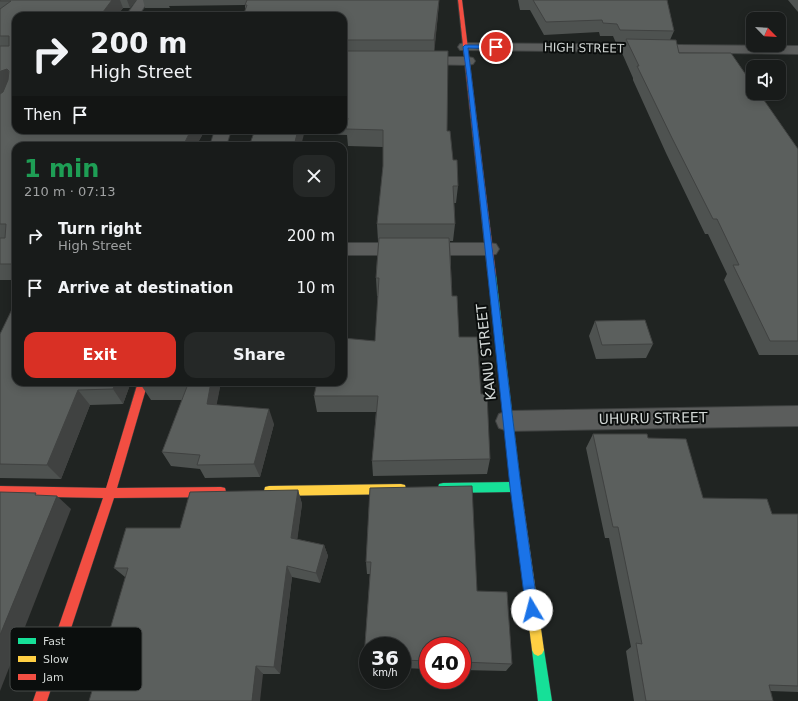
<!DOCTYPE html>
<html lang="en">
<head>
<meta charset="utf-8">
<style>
	:root { --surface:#181b1a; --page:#252827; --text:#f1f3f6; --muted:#9fa1a2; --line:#363939; --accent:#d93025 }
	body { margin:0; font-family:"DejaVu Sans",sans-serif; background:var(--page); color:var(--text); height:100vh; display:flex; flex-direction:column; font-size:15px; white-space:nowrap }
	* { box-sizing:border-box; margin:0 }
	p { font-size:13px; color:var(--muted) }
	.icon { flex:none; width:22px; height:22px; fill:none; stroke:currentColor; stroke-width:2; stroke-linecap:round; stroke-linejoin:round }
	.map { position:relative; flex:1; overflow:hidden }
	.panel { position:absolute; left:12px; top:142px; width:335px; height:244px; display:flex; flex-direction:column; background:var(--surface); border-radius:12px; box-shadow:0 2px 10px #0003,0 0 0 1px var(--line) }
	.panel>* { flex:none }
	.hud { position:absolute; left:12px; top:12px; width:335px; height:122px; border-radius:12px; box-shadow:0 2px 10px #0003,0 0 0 1px var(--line); background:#181b1a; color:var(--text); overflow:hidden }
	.needle { width:26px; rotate:114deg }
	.tools { position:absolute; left:746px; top:12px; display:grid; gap:8px }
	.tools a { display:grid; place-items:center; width:40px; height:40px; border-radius:8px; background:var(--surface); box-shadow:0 2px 10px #0003,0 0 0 1px var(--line); font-size:20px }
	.speed { position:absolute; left:359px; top:637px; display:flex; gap:8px; font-size:20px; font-weight:700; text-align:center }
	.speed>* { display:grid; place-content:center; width:52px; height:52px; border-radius:50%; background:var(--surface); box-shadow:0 2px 10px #0003,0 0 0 1px var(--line); line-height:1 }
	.speed small { font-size:10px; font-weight:400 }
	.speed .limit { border:6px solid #d22; background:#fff; color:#111 }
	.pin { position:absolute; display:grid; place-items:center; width:34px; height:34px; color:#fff; margin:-17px; border:2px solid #fff; border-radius:50%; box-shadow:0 1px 4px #0007 }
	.me { position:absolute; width:44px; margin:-22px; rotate:352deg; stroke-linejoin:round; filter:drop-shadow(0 0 3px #0008) }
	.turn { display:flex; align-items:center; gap:14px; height:84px; padding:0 12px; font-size:18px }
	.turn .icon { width:52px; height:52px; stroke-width:2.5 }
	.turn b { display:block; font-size:28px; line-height:34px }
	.then { display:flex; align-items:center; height:38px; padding:0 12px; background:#0003; gap:8px; font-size:15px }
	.round { display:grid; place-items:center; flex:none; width:42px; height:42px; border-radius:12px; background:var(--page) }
	.overview { display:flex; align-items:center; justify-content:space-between; height:68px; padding:0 12px }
	h1 { font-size:24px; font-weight:700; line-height:30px; color:#1e9e55 }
	.cta { display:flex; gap:8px; margin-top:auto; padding:8px 12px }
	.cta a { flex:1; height:46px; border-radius:12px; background:var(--accent); color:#fff; font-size:16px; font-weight:700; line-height:46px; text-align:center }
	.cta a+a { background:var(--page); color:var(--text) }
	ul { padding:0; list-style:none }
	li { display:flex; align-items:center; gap:12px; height:52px; padding:0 12px }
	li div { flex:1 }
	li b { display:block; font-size:15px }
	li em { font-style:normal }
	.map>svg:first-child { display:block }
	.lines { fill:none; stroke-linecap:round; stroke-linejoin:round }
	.street-casing { stroke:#3e4140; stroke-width:2 }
	.fast-casing { stroke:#3e4140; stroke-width:1 }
	.slow-casing { stroke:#3e4140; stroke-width:1 }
	.jam-casing { stroke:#3e4140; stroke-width:1 }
	.street { fill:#5b5d5c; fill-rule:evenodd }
	.fast { fill:#16e098; fill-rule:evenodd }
	.slow { fill:#ffcf43; fill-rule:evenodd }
	.jam { fill:#f24e42; fill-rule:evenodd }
	.wall { fill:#4e5250 }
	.shaded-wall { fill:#404241 }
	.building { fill:#5b5f5d; stroke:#404241 }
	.route { fill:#1a73e8; stroke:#114b97 }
	.labels { text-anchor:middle; stroke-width:4; stroke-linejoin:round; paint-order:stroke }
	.far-street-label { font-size:12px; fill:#d2d7d5; stroke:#0b0e0d }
	.street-label { font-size:14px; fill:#d2d7d5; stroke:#0b0e0d }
	.key { fill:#0b0e0d; stroke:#474a49; stroke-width:1 }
	.key-label { font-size:11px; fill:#d2d7d5 }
</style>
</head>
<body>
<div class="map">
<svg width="798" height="701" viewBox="0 0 798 701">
	<rect width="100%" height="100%" fill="#202422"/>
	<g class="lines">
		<g class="street-casing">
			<g id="street">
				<polygon points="137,0 149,0 138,16 126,16"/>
				<polygon points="465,43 798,46 798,54 460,50 458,47 460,44"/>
				<polygon points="418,57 468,57 473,58 475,61 473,64 468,65 413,64 411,61 413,58"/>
				<polygon points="215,130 231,130 226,146 210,146"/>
				<polygon points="343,243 489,243 496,244 499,249 496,254 489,255 343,255"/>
				<polygon points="798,406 798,426 508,431 499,428 496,421 499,414 508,411"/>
			</g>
		</g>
		<g class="fast-casing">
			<g id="fast">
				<polygon points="492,272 496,275 520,480 519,483 521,487 520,490 516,492 443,493 439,492 438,488 439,484 443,483 511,482 488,275"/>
				<polygon points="538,644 542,646 544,650 552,701 538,701 532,650 534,646"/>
			</g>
		</g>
		<g class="slow-casing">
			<g id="slow">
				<polygon points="515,475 519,477 520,480 544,650 542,654 538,656 534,654 532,650 510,480 511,477"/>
				<polygon points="401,484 405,485 406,489 405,493 401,494 269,496 265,495 264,491 265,487 269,486"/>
			</g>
		</g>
		<g class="jam-casing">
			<g id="jam">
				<polygon points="458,0 462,0 496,275 492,278 488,275"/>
				<polygon points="138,382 148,382 117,488 221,487 225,488 226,492 225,496 221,497 114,498 47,701 33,701 103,498 0,496 0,486 106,488"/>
			</g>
		</g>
		<use href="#street" class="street"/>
		<use href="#fast" class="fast"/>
		<use href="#slow" class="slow"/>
		<use href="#jam" class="jam"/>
	</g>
	<g class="wall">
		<polygon points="0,0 136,0 130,8 123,8 16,130 205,130 196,146 16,146 16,280 0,280"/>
		<polygon points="143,0 439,0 438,14 434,51 447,131 458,186 456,203 454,203 455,224 453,241 450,241 452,296 459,337 481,394 490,459 487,474 373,476 372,461 376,412 317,412 314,396 375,341 378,296 377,296 376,278 378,241 377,224 383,166 383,147 348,146 347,135 304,134 255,130 343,130 343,16 245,8 245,5 169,6 170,8 145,8"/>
		<polygon points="518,0 667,0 674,31 670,40 679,53 798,149 798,355 759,355 724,280 727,274 708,234 705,234 666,153 633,80 633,78 622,53 625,43 616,43 613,36 600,36 599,32 544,35 530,10 520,10"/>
		<polygon points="788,0 798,0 798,12"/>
		<polygon points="595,321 653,344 646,358 596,359 589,336"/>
		<polygon points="0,334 16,382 131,382 123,404 90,405 61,479 0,478"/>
		<polygon points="221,382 216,405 274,424 260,477 205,478 200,469 171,466 162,452 182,400 151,400 141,385"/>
		<polygon points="593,434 648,438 703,498 772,514 798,514 798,692 770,691 773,701 634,701 626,651 631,647 609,538 605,538 586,448"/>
		<polygon points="370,488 477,591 512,664 506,671 462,670 462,646 428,646 428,669 402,668 402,646 368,646 368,666 366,666 364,658 370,574 367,574 366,562"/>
		<polygon points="298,490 302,504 297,539 324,545 328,556 320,583 292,577 280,674 263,674 125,577 114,568 180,528"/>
	</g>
	<g class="shaded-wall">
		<polygon points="112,0 120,0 123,8 117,16 100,16"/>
		<polygon points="127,0 136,0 130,8"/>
		<polygon points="439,0 438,14 434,56 434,40"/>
		<polygon points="7,69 16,86 0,99 0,72 1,71"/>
		<polygon points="191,130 205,130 196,146 183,146"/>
		<polygon points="298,130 303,130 304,134 301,146 294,146"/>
		<polygon points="116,382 131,382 123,404 113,389"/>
		<polygon points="211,382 221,382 214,419 207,404"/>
		<polygon points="78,390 90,405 61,479 47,465"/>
		<polygon points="269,409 274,424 260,477 254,464"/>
		<polygon points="298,490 302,504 296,550 291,538"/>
		<polygon points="57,496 71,509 0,691 0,635"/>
		<polygon points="324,545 328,556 320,583 316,573"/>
		<polygon points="287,566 292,577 280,674 274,667"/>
		<polygon points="256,666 263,674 260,701 252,701"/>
	</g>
	<g class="building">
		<polygon points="0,0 112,0 100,16 16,16 16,130 191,130 183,146 16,146 16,264 0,264 0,238 5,238 6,224 0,224 0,94 3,92 8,80 9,71 7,69 1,71 0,72 0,46 9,46 9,36 0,36 0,9 11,1 0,1"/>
		<polygon points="247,0 439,0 434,40 343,40 343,16 243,16 247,5 245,5"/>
		<polygon points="533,0 667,0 674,31 620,30 617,24 603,23 602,20 546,22"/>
		<polygon points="626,39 676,40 679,53 731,53 753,85 753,93 759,93 798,149 798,341 770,341 733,265 739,265 717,219 713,219 672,138 637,66 639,66"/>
		<polygon points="343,51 448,51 447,131 450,131 453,160 457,160 458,186 453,186 455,224 377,224 383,166 383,130 346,129 348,118 343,118"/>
		<polygon points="255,130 298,130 294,146 249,146"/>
		<polygon points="379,238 449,238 452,296 457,296 459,337 477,337 481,394 487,394 490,459 372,461 378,396 314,396 317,382 343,382 343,338 375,341 379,278 376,278"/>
		<polygon points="16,301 16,382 116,382 113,389 78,390 47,465 0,464 0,334"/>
		<polygon points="645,320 653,344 602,345 595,321"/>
		<polygon points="142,382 211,382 207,404 269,409 254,464 197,465 200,455 162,452 188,384 141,385"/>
		<polygon points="593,434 647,434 648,438 686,439 703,498 767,499 772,514 798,514 798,686 769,685 773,701 646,701 636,643 642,644 618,527 613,527"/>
		<polygon points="472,486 477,591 507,592 512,664 462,662 462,646 428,646 428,661 402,660 402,646 368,646 368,658 364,658 371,562 366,562 370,488"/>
		<polygon points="298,490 291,538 324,545 316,573 287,566 274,667 256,666 252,701 89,701 128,568 114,568 126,528 180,528 190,492"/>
		<polygon points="0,492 36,493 35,495 57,496 0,635"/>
	</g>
	<polygon class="route" points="465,45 496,45 498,47 496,49 468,48 521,487 538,610 537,614 532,616 528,614 526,610 510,487 467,77 463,47"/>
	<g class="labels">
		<g class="far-street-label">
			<text transform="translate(584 48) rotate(1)" y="4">HIGH STREET</text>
		</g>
		<g class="street-label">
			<text transform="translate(486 352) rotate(-96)" y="5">KANU STREET</text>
			<text transform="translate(653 418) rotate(-1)" y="5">UHURU STREET</text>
		</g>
	</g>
	<rect x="10" y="627" width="132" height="64" rx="6" class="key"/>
	<rect x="18" y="638" width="18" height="6" fill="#16e098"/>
	<rect x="18" y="656" width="18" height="6" fill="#ffcf43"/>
	<rect x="18" y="674" width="18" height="6" fill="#f24e42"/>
	<g class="key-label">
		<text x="43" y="645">Fast</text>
		<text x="43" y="663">Slow</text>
		<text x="43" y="681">Jam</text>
	</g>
</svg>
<div class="tools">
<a><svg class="needle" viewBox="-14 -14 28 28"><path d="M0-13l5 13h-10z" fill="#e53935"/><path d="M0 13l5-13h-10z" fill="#9fa1a2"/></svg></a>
<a><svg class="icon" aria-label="sound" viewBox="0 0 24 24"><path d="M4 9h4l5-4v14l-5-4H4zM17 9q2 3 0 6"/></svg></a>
</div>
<div class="speed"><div>36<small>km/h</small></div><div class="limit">40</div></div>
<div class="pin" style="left:496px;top:47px;background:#d93025"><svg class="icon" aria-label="arrive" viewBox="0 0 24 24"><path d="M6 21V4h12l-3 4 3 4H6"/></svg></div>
<svg class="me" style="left:532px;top:610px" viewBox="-20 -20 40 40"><circle r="19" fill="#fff"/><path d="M0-13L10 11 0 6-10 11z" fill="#1a73e8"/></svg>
<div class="hud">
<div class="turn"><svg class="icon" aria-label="right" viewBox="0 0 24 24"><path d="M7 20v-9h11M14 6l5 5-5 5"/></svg><div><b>200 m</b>High Street</div></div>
<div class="then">Then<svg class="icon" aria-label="arrive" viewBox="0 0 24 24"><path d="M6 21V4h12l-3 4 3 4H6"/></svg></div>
</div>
<section class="panel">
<div class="overview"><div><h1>1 min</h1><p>210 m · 07:13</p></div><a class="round"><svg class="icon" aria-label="close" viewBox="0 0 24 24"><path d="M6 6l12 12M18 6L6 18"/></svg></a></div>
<ul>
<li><svg class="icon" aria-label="right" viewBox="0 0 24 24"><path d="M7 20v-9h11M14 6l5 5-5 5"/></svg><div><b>Turn right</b><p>High Street</p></div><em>200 m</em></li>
<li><svg class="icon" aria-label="arrive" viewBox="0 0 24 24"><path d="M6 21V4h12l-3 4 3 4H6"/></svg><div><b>Arrive at destination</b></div><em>10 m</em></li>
</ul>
<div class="cta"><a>Exit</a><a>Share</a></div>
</section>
</div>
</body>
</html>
